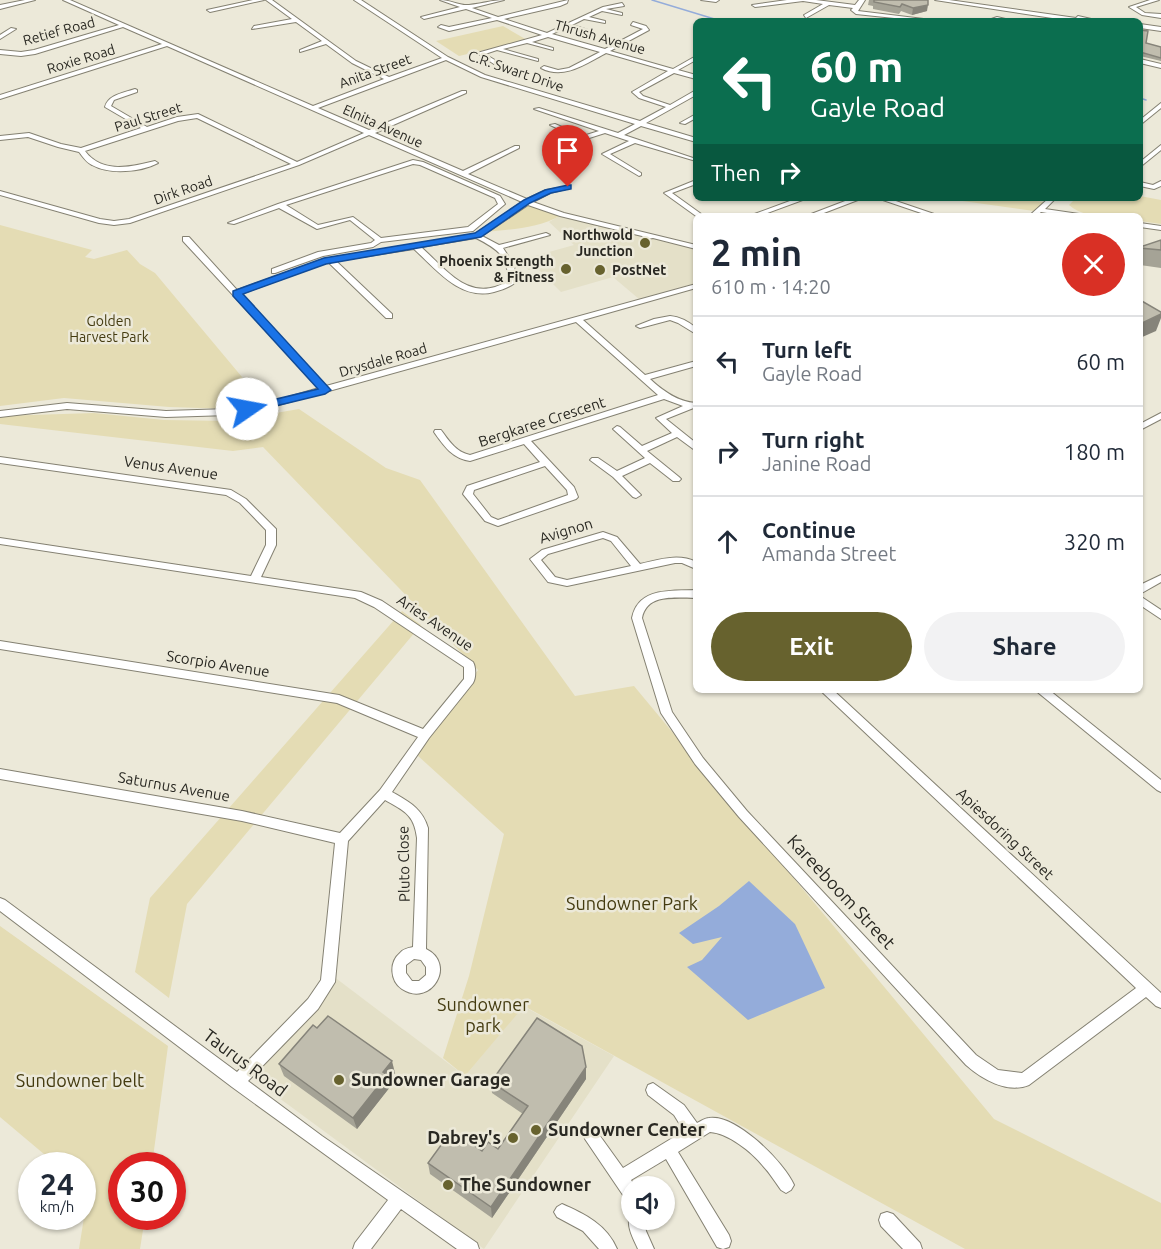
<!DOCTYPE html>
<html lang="en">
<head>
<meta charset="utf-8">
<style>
	:root { --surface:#fff; --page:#f2f2f3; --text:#1f2937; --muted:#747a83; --line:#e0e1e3; --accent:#67622e }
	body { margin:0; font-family:Ubuntu,sans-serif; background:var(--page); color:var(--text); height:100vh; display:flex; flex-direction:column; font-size:22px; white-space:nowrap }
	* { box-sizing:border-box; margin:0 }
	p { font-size:20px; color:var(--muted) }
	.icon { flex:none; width:33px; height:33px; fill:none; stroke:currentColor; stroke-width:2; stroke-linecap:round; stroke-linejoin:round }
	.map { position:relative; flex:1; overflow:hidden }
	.details { position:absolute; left:693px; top:213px; width:450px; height:480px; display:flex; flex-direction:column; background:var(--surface); border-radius:9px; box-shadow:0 2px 4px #0004 }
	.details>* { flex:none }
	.guide { position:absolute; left:693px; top:18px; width:450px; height:183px; border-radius:9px; box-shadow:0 2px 4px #0004; background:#0b6e4f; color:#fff; overflow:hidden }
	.controls { position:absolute; left:621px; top:1176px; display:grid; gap:12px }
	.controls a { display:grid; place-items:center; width:54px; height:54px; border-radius:50%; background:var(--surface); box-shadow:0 2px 4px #0004; font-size:30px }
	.speed { position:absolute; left:18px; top:1152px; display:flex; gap:12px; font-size:30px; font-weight:700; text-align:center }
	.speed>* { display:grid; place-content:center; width:78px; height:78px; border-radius:50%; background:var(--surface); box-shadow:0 2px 4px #0004; line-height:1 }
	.speed small { font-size:15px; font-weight:400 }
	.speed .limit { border:9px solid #d22; background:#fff; color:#111 }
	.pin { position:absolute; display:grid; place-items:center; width:51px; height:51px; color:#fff; margin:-62px -26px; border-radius:50% 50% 50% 0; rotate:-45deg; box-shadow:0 0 6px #0007 }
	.pin .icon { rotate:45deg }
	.me { position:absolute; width:66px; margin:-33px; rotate:78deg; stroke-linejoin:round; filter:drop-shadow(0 0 4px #0008) }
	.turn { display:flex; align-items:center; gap:21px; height:126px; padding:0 18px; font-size:27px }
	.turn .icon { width:78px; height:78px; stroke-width:2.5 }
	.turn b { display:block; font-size:42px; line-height:51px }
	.then { display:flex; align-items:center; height:57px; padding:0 18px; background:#0003; gap:12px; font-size:22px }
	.round { display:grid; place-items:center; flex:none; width:63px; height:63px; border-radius:32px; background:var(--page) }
	.head { display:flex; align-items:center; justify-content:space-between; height:102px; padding:0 18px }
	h1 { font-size:36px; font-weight:600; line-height:45px }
	.cta { display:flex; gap:12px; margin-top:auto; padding:12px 18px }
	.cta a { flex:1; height:69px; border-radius:36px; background:var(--accent); color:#fff; font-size:24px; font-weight:600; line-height:69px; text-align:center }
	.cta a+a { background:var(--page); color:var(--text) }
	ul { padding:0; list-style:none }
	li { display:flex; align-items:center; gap:18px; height:90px; padding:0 18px; border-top:2px solid var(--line) }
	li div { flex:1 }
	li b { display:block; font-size:22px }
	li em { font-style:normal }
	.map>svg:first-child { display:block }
	.built { fill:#e4e0c8 }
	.green { fill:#e4dcb4 }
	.water { fill:#94acda }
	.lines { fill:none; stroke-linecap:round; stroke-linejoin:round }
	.stream { stroke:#94acda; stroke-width:1.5 }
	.minor-casing { stroke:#848172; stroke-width:2 }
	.minor { fill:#fff; fill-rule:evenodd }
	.wall { fill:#a5a396 }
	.shaded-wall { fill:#86847a }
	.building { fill:#c0bdae; stroke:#86847a; stroke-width:1.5 }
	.route { fill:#1a73e8; stroke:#114b97; stroke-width:1.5 }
	.poi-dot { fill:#67622e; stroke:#ece9d9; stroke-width:2 }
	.labels { text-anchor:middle; stroke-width:5; stroke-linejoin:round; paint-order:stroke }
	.far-street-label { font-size:14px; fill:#292822; stroke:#ece9d9 }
	.far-poi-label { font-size:14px; font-weight:bold; fill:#292822; stroke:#ece9d9; text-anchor:end }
	.far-park-label { font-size:14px; fill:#443b10; stroke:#ece9d9 }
	.street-label { font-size:15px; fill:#292822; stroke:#ece9d9 }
	.near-street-label { font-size:18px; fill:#292822; stroke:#ece9d9 }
	.near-park-label { font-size:18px; fill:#443b10; stroke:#ece9d9 }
	.near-poi-label { font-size:18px; font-weight:bold; fill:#292822; stroke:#ece9d9; text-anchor:start }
</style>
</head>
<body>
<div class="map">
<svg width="1161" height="1249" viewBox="0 0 1161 1249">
	<rect width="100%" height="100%" fill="#ece9d9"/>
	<g class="built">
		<polygon points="561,215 696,247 696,283 639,299 613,277 561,292 539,270 528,270 524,259 574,245 549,222"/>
		<polygon points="333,976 465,1076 523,1006 614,1056 484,1249 244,1072"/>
	</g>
	<g class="green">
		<polygon points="503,26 527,40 459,56 436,41"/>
		<path d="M1140 196 1161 200V224L1140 221V216C1119 216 1085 220 1069 205L1076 198H1140Z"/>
		<polygon points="941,198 1013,198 1044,202 1034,211"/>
		<path d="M527 203 561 215C538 229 511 229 485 232Z"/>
		<polygon points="0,225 92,250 85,257 94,259 127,250 140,264 155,273 257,395 270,402 232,409 169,407 64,398 0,406"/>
		<polygon points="299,409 386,468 420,480 575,696 634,686 994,1119 1161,1203 1161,1249 965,1249 524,1006 465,1076 443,1058 469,976 504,834 417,755 478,670 263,447 233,451 0,424 0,416 94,413 164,420 230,421"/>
		<polygon points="402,611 421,625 187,904 169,998 135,972 150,898"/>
		<polygon points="0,926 168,1046 152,1165 122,1166 122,1216 145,1217 140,1249 79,1249 88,1192 83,1188 82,1166 57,1165 0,1117"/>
	</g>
	<polygon class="water" points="749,881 795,924 825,988 748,1020 687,967 702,960 722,937 693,944 679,933 719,906"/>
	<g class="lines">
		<g class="stream">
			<polyline points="652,0 721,21"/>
			<polyline points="1140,98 1146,100"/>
		</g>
		<g class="minor-casing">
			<g id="minor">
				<polygon points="25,0 35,0 0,9 0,5"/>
				<path d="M63 0H70L313 106 384 79 352 63 326 44 300 52V50L322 41 296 22 252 29 254 26 292 19 266 0H272L356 61 389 77 442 58 354 0H361L448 57 485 75 640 121 666 107 639 98 632 92 668 71 606 53C585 64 564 80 541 68L544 66 558 70 569 68 600 52 548 37 532 42 553 48V50L527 43 503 49 538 59V61L497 50 485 54 498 62 519 69V71L517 72 494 64 477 53 542 35 497 20 449 31 438 27 441 25 449 27 492 18 466 9 424 19 421 17 460 7 440 0C450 0 460 6 469 5 481 4 492 0 504 0L472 8 498 17 568 0 567 3 560 6 504 19 547 33 603 7 622 3 624 6 606 9 622 13V15L602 11 589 17 605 21V23L584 19 572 25 588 30V32L567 27 552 34 605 49 643 29 631 25 633 22 646 26 649 30 610 51 673 69 696 56V60L678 70 696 75V79L674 73 639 92 643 96 670 105 696 90V95L646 123 696 138V142L641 126 624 135 696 159V161L635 143 610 154 641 173V175L639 176 602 154 629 141 605 133 583 140 550 125 555 124 583 136 599 131 534 109 539 108 618 133 635 124 481 77 446 60 318 108 369 130 462 91H466V93L375 133 463 171 515 146H519V148L468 174 527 199 546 190 570 186V188L550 193 533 202 564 213 696 245V249L653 238 647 239 642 236 560 216 528 205 482 236 499 245 546 233 550 235 503 248 514 265 516 282C510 287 502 290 494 292 460 301 436 269 414 249L336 261 392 314V318H386L328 262 241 294 326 386 696 284V288L583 320 645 375 696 361V366L650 379C663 391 678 402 696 403V407L666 419 696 443V451L677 437 647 451 679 477 681 479 679 481H673L650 463 622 476 641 495 636 498 633 497 613 477 590 460 592 458H598L617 471 645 458 613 429 617 426 620 427 642 446 672 433 656 418 683 406 664 399 531 441 574 487 578 497 576 499 498 526 485 521 463 494 467 486 540 462 524 444 470 461C452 458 444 446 434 432L435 430H441C449 441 456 452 470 455L658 395 576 322 268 408 229 415 166 417 67 409 0 417V411L67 403 166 411 229 409 264 404 319 388 183 241V237H189L237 290 324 259 475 234 522 202 369 135 299 165 130 223 114 225 99 223 0 195V191L100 219 114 221 129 219 291 164 197 118 178 121 85 151C102 174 131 167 155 161L158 163C141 172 110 175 92 165 86 162 83 157 79 152L58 147 28 137 0 140V136L29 133 61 144 81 148 141 128 105 107C108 95 123 93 135 89L137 90V92L114 100 111 106 147 127 177 117 198 114 297 162 364 133 167 46 0 99V95L162 44 123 27 35 54 21 56 0 54V50L21 52 34 50 119 25ZM476 238C496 248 509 256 508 281 470 304 448 271 421 247ZM545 466 567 490 568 495 498 520 491 517 473 494 474 490Z"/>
				<polygon points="253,0 264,0 210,12 207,10"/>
				<polygon points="701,0 719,0 716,2"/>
				<polygon points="787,0 816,0 855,5 859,0 865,0 858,11 940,21 923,21 856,14 851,10 853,8 829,5 806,18 804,15 823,4 803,1 755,7 752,5"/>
				<polygon points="935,0 949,0 1076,18 1078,16 1100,21 1072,21"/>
				<polygon points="1150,0 1159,0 1136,7 1145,13 1161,14 1161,18 1142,15 1129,7"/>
				<polygon points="997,17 1014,21 986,21"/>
				<polygon points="1140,24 1161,27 1161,31 1140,28"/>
				<polygon points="11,28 16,29 0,39 0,35"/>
				<polygon points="1140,59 1161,64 1161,68 1140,63"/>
				<polygon points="1161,103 1161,108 1140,125 1140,120"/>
				<polygon points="696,114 696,118 685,124 680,123"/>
				<polygon points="1161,145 1161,150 1140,167 1140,162"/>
				<path d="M413 160 423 162 500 196 505 204 473 231 381 242 373 247 323 256 275 273H272V269L318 252 371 243 375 240 350 220 317 229 279 208 234 224 228 223 278 204ZM413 164 420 165 495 198 498 204 468 227 381 238 353 217 318 225 286 205Z"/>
				<polygon points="696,180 696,184 672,193 704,216 696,216 664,193"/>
				<polygon points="1161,181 1161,186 1154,189 1140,186 1140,182 1153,185"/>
				<polygon points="798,198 808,198 759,216 749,216"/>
				<polygon points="853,198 863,198 816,216 806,216"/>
				<polygon points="877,198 887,198 940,216 930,216"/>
				<polygon points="1049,198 1056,198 1045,209 1079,214 1082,216 1065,216 1041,212 1036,216 1029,216"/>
				<polygon points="869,214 885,214 888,216 866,216"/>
				<polygon points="1140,223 1161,226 1161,230 1140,227"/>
				<path d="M670 316C680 317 688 321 696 328V334L678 323 670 320 640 328 636 326 654 319Z"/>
				<polygon points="1161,413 1161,419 1140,430 1140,424"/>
				<path d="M0 457 231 490 246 499 276 529V545L261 577 361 592 382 601 473 662C476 667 476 678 473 683L429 738 392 792C409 802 422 808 428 828L426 949C457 964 431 1008 402 989 390 981 389 962 400 953 403 949 408 948 413 947L417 838C414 814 404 811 385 800L348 841 335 982 318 1009 248 1081 322 1136 477 1243 479 1249H457L401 1209 371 1249H353L355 1243 388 1200 232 1087 0 911V898L5 900 237 1072 308 999 321 980 335 843 242 821 0 779V769L242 811 340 833 380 790 418 737 337 703 0 649V641L339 695 423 729 464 679V667L374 607 355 598 0 544V538L251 576 266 545V530L240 503 226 495 0 463ZM414 959 421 960 426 967V975L419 981H412L406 973V965Z"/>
				<path d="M603 532 617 537 640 564C659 560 678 553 696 562V569L682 563H675L567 586 548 582 530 559 542 550ZM603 538 611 541 631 566 567 580 555 577 541 560 548 554Z"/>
				<polygon points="1161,575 1161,582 1140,594 1140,585"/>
				<path d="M696 590V598C676 598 647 593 642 618L672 712 703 758 747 811 976 1055 998 1070 1022 1073 1136 988 820 690H833L1161 993V1008L1156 1006 1146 997 1029 1085C1007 1094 982 1079 966 1065L739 817 695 764 661 713 632 618C638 587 671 591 696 590Z"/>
				<polygon points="1140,596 1161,610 1161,619 1140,605"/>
				<polygon points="1035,690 1049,690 1161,780 1161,792 1157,790"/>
				<path d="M653 1083 684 1105 697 1123C701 1121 705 1118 709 1118 736 1114 784 1162 794 1185L791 1190 786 1193 781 1190C775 1182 770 1173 763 1166 752 1152 728 1133 710 1132L678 1152 729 1235 731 1241 729 1247 723 1249 717 1247 666 1159 631 1180 635 1186H632V1203L627 1201 585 1139 583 1134 585 1129 590 1127 595 1129 623 1168 684 1131 674 1115 648 1095 646 1090 648 1085Z"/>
				<path d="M562 1204C585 1214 607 1225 617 1249H599L583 1231 557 1217 554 1212 557 1207Z"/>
				<polygon points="887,1212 893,1214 920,1243 922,1249 903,1249 881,1226 879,1220 881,1214"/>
				<path d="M630 1214 632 1220H644L646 1231 654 1249H638C633 1238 626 1226 630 1214Z"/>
			</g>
		</g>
		<use href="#minor" class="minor"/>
	</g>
	<g class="wall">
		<polygon points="869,0 899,0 927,11 912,15 901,11 899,14 873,9 873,6 868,5"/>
		<polygon points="1140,30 1146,43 1161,47 1161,61 1140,56"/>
		<polygon points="1161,240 1161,268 1140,265 1140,247"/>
		<polygon points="279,1064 395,1073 388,1081 390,1087 357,1129 284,1076"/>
		<polygon points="586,1079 492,1218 430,1174 428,1163 482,1151 498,1149 523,1114 492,1093 491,1082"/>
	</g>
	<g class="shaded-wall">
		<polygon points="928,5 927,11 912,15 913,8"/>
		<polygon points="1161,314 1161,318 1156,331 1140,338 1140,324"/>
		<polygon points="392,1061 395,1073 388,1081 390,1087 357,1129 353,1118 383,1072"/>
		<polygon points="586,1067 586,1079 492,1218 491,1207"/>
	</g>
	<g class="building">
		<polygon points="874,0 928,0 928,5 913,8 902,4 900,7 874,2"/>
		<polygon points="1140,30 1148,31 1146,43 1161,47 1161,58 1140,52"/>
		<polygon points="1161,240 1161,250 1140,248 1140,247"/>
		<polygon points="1140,300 1161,312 1161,314 1140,324"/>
		<polygon points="328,1016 392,1061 383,1072 387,1075 353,1118 279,1064 313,1025 317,1028"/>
		<polygon points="537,1018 582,1046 586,1067 491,1207 428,1163 452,1130 482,1151 488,1142 498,1149 528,1106 491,1082"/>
	</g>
	<polygon class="route" points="568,185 571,185 571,189 551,193 530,203 481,237 326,264 243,294 331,390 325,394 247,413 243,412 243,407 318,389 233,296 233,291 324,258 475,233 524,200 545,190"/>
	<g class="poi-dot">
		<circle cx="645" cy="243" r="6"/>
		<circle cx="566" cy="269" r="6"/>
		<circle cx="600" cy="270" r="6"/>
		<circle cx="339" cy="1080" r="6"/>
		<circle cx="536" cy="1130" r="6"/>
		<circle cx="513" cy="1138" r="6"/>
		<circle cx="448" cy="1185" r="6"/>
	</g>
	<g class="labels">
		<g class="far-street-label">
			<text transform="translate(59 31) rotate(-15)" y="5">Retief Road</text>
			<text transform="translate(600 37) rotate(16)" y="5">Thrush Avenue</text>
			<text transform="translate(81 59) rotate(-17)" y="5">Roxie Road</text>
			<text transform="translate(375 71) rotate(-20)" y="5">Anita Street</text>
			<text transform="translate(516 71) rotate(19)" y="5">C.R. Swart Drive</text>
			<text transform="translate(148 117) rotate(-17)" y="5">Paul Street</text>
			<text transform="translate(383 126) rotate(24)" y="5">Elnita Avenue</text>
			<text transform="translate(183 190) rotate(-19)" y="5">Dirk Road</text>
			<text transform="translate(383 360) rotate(-16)" y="5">Drysdale Road</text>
		</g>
		<g class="far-poi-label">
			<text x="633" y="240">Northwold<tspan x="633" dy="16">Junction</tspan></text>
			<text x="554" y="266">Phoenix Strength<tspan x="554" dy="16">&amp; Fitness</tspan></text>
			<text x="612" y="275" text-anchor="start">PostNet</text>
		</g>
		<g class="far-park-label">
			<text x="109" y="326">Golden<tspan x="109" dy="16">Harvest Park</tspan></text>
		</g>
		<g class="street-label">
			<text transform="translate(542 422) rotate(-18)" y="5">Bergkaree Crescent</text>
			<text transform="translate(171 468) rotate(8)" y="5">Venus Avenue</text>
			<text transform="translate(566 531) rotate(-17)" y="5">Avignon</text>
			<text transform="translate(435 623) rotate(34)" y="5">Aries Avenue</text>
			<text transform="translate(218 664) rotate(9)" y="5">Scorpio Avenue</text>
			<text transform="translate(174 787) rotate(10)" y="5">Saturnus Avenue</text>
			<text transform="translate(1005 834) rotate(43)" y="5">Apiesdoring Street</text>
			<text transform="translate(404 864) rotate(-91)" y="5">Pluto Close</text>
		</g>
		<g class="near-street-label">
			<text transform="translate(841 892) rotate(47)" y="6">Kareeboom Street</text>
			<text transform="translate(245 1063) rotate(37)" y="6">Taurus Road</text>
		</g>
		<g class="near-park-label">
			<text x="632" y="910">Sundowner Park</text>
			<text x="483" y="1011">Sundowner<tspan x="483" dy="21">park</tspan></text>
			<text x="80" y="1087">Sundowner belt</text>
		</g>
		<g class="near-poi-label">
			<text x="351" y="1086">Sundowner Garage</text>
			<text x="548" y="1136">Sundowner Center</text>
			<text x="501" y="1144" text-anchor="end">Dabrey's</text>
			<text x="460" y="1191">The Sundowner</text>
		</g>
	</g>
</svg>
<div class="controls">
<a><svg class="icon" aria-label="sound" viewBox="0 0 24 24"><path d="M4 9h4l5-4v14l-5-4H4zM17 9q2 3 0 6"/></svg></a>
</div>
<div class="speed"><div>24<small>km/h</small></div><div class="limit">30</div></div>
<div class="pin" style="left:568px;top:187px;background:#d93025"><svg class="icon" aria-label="arrive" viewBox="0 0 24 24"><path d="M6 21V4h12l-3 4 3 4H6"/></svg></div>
<svg class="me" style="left:247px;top:409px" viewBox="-20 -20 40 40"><circle r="19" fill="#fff"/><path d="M0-13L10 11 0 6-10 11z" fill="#1a73e8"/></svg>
<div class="guide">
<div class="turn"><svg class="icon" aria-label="left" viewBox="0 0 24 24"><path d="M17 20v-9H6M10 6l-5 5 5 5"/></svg><div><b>60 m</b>Gayle Road</div></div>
<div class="then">Then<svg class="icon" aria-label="right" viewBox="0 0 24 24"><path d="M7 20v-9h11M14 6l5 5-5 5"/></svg></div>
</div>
<section class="details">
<div class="head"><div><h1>2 min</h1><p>610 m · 14:20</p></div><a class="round" style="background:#d93025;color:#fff"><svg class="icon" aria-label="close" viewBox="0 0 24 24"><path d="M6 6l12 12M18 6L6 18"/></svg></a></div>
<ul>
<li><svg class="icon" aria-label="left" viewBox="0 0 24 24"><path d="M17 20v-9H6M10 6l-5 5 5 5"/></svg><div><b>Turn left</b><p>Gayle Road</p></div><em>60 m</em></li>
<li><svg class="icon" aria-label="right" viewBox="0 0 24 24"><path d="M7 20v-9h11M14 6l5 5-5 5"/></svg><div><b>Turn right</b><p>Janine Road</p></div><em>180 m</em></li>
<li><svg class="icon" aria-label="ahead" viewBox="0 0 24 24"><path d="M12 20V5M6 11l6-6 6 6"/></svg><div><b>Continue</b><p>Amanda Street</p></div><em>320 m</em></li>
</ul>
<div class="cta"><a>Exit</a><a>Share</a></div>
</section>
</div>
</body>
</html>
